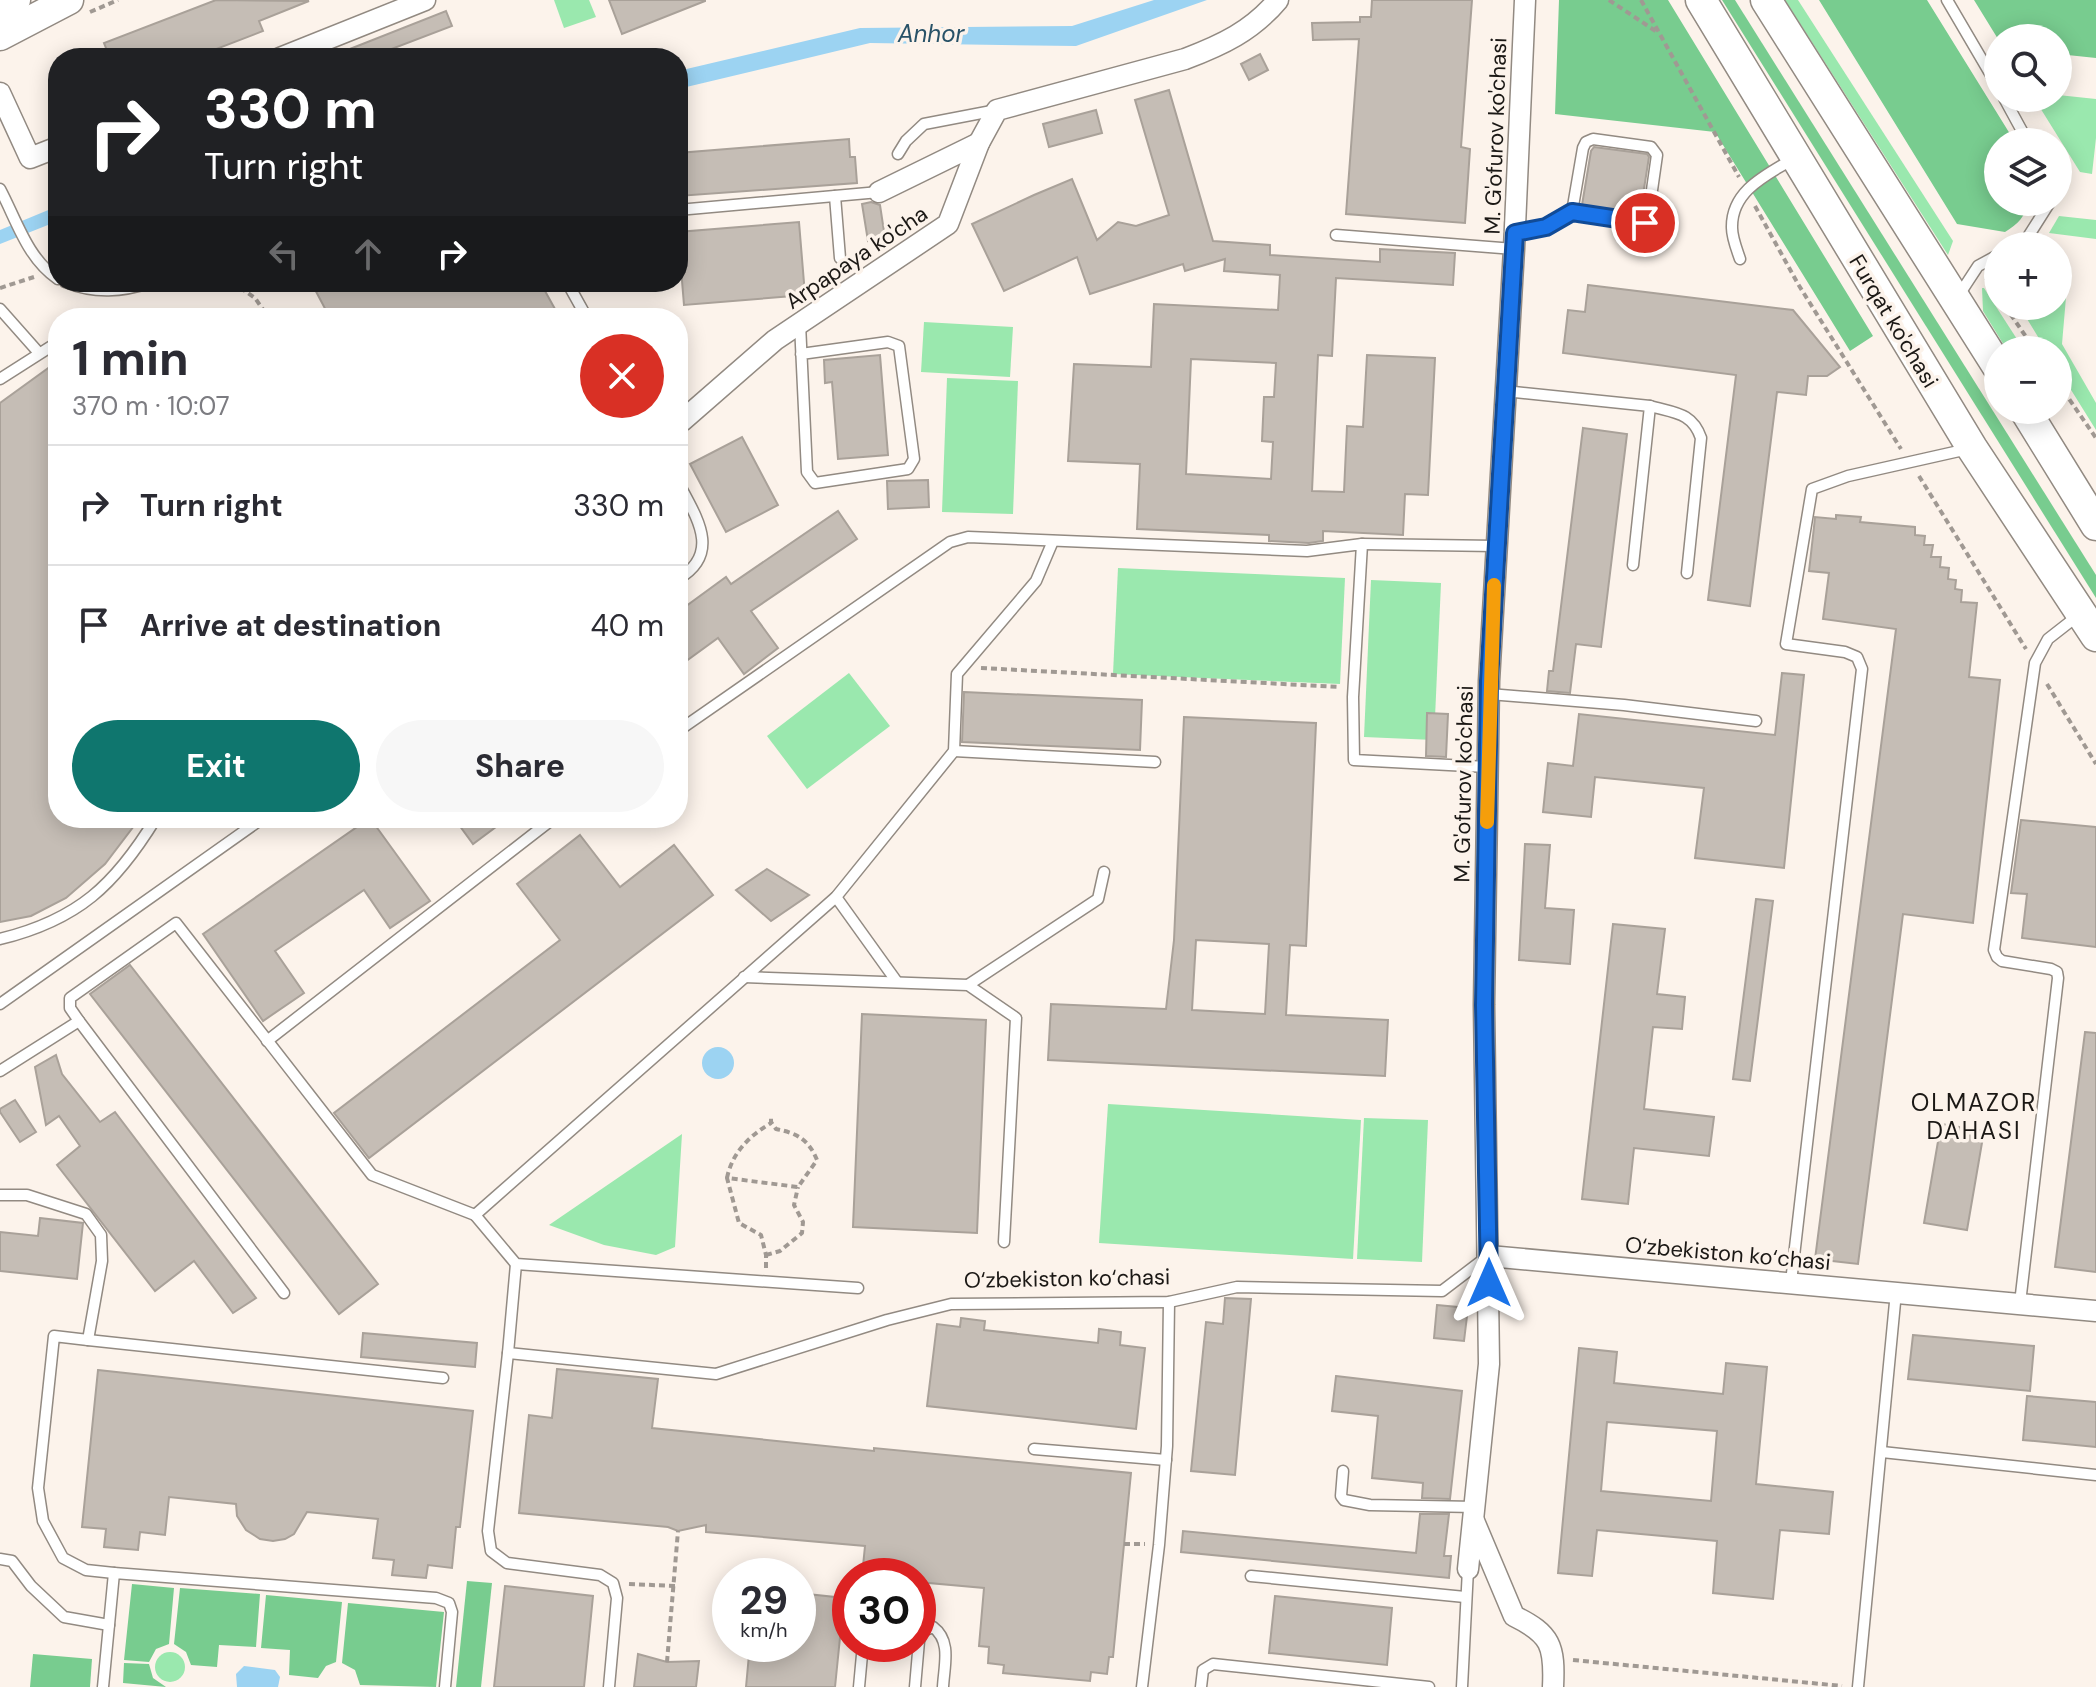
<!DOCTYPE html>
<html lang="en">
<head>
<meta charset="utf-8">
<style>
	:root { --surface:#fff; --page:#f7f7f7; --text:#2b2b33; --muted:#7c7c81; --line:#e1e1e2; --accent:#0f766e }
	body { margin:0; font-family:"DM Sans",sans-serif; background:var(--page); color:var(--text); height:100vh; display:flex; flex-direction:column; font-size:30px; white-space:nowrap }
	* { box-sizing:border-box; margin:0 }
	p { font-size:26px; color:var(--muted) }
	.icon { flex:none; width:44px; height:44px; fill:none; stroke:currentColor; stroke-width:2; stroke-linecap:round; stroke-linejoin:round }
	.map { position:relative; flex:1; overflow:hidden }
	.drawer { position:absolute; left:48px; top:308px; width:640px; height:520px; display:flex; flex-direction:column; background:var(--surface); border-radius:32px; box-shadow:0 4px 20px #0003 }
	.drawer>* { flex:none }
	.banner { position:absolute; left:48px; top:48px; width:640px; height:244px; border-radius:32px; box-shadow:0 4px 20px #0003; background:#202124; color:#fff; overflow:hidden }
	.fabs { position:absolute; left:1984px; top:24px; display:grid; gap:16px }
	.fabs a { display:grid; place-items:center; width:88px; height:88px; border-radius:50%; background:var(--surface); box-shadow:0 4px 20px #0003; font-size:40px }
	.speed { position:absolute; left:712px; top:1558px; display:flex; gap:16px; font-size:40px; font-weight:700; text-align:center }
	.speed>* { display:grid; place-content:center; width:104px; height:104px; border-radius:50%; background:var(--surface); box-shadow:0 4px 20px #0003; line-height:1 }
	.speed small { font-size:20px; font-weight:400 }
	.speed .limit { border:12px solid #d22; background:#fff; color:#111 }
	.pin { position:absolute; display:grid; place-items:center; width:68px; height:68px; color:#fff; margin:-34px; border:4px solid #fff; border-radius:50%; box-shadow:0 2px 8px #0007 }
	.me { position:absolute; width:88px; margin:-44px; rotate:0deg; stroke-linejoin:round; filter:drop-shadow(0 0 6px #0008) }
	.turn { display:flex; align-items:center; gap:28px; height:168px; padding:0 24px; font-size:36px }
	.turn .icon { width:104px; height:104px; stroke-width:2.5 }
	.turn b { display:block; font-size:56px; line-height:68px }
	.lanes { display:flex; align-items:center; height:76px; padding:0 24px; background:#0003; justify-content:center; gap:40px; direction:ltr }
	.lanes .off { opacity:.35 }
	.round { display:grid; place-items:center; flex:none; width:84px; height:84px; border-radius:42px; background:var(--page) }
	.headline { display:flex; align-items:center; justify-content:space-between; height:136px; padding:0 24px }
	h1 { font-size:48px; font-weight:700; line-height:60px }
	.button { display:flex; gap:16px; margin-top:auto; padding:16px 24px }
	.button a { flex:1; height:92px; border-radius:48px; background:var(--accent); color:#fff; font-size:32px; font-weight:700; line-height:92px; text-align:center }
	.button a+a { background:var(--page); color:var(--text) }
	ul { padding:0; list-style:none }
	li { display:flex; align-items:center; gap:24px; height:120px; padding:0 24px; border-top:2px solid var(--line) }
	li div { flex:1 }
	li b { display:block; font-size:30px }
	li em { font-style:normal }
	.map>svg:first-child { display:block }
	.green { fill:#9ae8ae }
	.forest { fill:#78cc8f }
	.water { fill:#9cd3f2 }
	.building { fill:#c5bdb5; stroke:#a9a199; stroke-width:2; fill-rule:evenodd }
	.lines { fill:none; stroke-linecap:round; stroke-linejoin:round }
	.service-casing { stroke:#928a82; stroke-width:13 }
	.minor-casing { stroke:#928a82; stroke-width:23 }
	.secondary-casing { stroke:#928a82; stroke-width:31 }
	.primary-casing { stroke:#928a82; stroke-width:33 }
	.path { stroke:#a09993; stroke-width:4; stroke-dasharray:6 4; stroke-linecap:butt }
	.service { stroke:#fff; stroke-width:10 }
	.minor { stroke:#fff; stroke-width:20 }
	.secondary { stroke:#fff; stroke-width:28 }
	.primary { stroke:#fff; stroke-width:30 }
	.route-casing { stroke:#114b97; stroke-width:20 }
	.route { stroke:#1a73e8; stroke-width:14 }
	.slow { stroke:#f59e0b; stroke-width:14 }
	.labels { text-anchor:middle; stroke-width:7; stroke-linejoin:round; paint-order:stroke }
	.street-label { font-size:22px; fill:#1b1815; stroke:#fcf3eb }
	.water-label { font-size:24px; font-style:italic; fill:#275167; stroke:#fcf3eb }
	.neighbourhood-label { font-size:24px; letter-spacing:2px; fill:#1b1815; stroke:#fcf3eb }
</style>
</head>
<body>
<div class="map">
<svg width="2096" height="1687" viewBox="0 0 2096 1687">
	<rect width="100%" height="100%" fill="#fcf3eb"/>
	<g class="green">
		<polygon points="554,0 589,0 596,17 564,28"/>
		<polygon points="1785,0 1798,0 1953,241 1948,255"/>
		<polygon points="2058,95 2096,99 2096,138 2092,174 2080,172 2034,98 2058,98"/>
		<polygon points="2059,216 2096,220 2096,239 2049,233"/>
		<polygon points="2058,265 2068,274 2062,344 2096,403 2096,430 2058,369 2058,350 2046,350 2024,314 2025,306 2058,306"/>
		<polygon points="1982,288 1984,288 2024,350 2007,350 1983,311"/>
		<polygon points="924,322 1013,327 1010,377 921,372"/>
		<polygon points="947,378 1018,381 1013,514 942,512"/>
		<polygon points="1118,568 1345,578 1340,684 1113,674"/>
		<polygon points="1371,580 1441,583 1434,740 1364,737"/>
		<polygon points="849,673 890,726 807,789 767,736"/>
		<polygon points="1108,1104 1361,1120 1353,1259 1099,1243"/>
		<polygon points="1364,1118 1428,1120 1422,1262 1357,1259"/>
		<polygon points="682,1134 675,1247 656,1255 604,1245 549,1225"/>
		<circle cx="170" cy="1667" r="15"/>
	</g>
	<g class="forest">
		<polygon points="1559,0 1668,0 1873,336 1850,351 1715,132 1555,114"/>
		<polygon points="1722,0 1735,0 2096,575 2096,598"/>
		<path d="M1819 0H1927L2015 142H1998V202H2028C2025 217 2018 224 2005 232L1957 224Z"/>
		<polygon points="1974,0 2096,0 2096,58 2058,54 2058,38 1998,39"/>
		<polygon points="467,1581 492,1583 481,1687 456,1687"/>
		<polygon points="132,1584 174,1588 169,1644 156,1649 149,1662 124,1660"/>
		<polygon points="180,1588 260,1594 256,1647 219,1645 217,1667 191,1665 186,1652 174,1644"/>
		<polygon points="266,1595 342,1602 336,1662 326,1666 318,1678 289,1675 290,1650 261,1648"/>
		<polygon points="348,1603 444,1612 436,1687 360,1685 355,1670 342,1663"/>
		<polygon points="33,1654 92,1659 90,1687 30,1687"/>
		<polygon points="124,1663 149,1664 153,1678 166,1687 123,1683"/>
	</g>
	<g class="water">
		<polygon points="1154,0 1207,0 1076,46 870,43 678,89 678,71 860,28 1072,26"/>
		<polygon points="58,206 58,221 0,244 0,230"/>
		<circle cx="718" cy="1063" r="16"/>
		<polygon points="244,1666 275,1670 280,1677 278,1687 237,1687 236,1674"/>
	</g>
	<g class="building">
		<polygon points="216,0 309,1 259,21 263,31 193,58 110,58 104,43"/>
		<polygon points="609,0 705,0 705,1 622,34"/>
		<polygon points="1372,0 1472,0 1461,147 1470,149 1465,223 1346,214 1359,39 1313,40 1312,23 1360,22 1360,17 1371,17"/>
		<polygon points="446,11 452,26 368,58 327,58"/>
		<polygon points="1260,54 1268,70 1249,80 1241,64"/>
		<path d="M1169 90 1213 241 1270 245V255L1380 262V249L1455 253 1453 285 1336 278 1332 356 1318 355 1312 491 1344 492 1347 426 1363 427 1367 355 1435 358 1428 495 1405 494 1403 535 1323 531V541L1309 543 1269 541V535L1137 529 1140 464 1068 461 1074 364 1151 367 1154 304 1278 310 1280 275 1224 271 1225 259 1185 271 1183 264 1090 294 1077 257 1004 291 972 224 1034 195 1072 179 1097 240 1118 222 1136 226 1169 215 1135 100ZM1191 359 1276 363 1274 397H1264L1262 441 1273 442 1271 479 1186 474Z"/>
		<polygon points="1096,110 1102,133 1049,147 1043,124"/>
		<polygon points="849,139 850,157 855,157 857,183 678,196 678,153"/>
		<polygon points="1594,147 1647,154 1649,157 1640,214 1582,205 1591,151"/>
		<polygon points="871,202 880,205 885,238 868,241 862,204"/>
		<polygon points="799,222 805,295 684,305 678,232"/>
		<polygon points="311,282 540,282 560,318 330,318"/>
		<polygon points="1588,285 1793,310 1840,367 1827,376 1808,376 1806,395 1777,392 1750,606 1708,600 1736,375 1563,353 1568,310 1585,312"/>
		<polygon points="880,355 888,455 838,459 832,382 825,383 824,360"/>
		<polygon points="58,361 58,818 140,818 105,864 66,898 31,916 0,922 0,403"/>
		<polygon points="1583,428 1627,434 1601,647 1576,644 1570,693 1547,691 1549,671 1553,671"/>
		<polygon points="742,437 778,505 726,532 690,464"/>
		<polygon points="928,480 929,507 888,509 887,481"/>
		<polygon points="838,511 857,539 751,611 778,648 744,674 718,638 678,667 678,612 726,577 731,584"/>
		<polygon points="1836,515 1861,517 1860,522 1915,527 1915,535 1925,536 1924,545 1933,545 1931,557 1941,557 1940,567 1949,568 1948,579 1956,580 1955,589 1962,590 1961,602 1977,603 1969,677 2000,680 1973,923 1903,914 1858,1264 1815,1259 1896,629 1823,619 1829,573 1809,571 1814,527 1815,517 1836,519"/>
		<polygon points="1782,673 1804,675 1784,868 1695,858 1704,788 1595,777 1591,817 1543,812 1548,763 1573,766 1579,714 1775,735"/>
		<polygon points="964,692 1142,700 1140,750 962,742"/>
		<polygon points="1427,713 1448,714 1446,757 1426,756"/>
		<path d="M1184 717 1316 723 1306 946 1290 945 1286 1015 1388 1020 1385 1076 1048 1060 1051 1004 1166 1009 1174 940ZM1196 940 1269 944 1265 1014 1192 1010Z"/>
		<polygon points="370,818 430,901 390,928 364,890 275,951 304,993 263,1021 203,934"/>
		<polygon points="454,818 508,818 473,844"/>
		<polygon points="2021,820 2096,827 2096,947 2022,938 2027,894 2011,893"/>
		<polygon points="580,835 620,887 674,845 713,895 369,1158 334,1113 560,940 517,884"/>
		<polygon points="1525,844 1550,845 1545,908 1574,910 1570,964 1519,960"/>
		<polygon points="767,869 809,895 771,921 736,890"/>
		<polygon points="1756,899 1773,901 1750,1081 1733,1079"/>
		<polygon points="1613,924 1665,929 1657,994 1685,997 1682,1029 1653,1027 1644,1109 1714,1117 1709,1156 1634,1148 1628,1204 1582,1199"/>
		<polygon points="130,965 378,1284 339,1314 90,994"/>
		<polygon points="862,1014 986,1020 977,1233 853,1227"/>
		<polygon points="2085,1032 2096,1033 2096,1272 2055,1267"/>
		<polygon points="56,1055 62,1074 100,1122 115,1112 256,1298 233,1313 194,1261 155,1291 57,1165 80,1146 59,1116 46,1125 35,1067"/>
		<polygon points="15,1100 36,1132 20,1142 0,1112 0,1109"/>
		<polygon points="1941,1124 1984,1131 1967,1230 1924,1223"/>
		<polygon points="40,1218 83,1223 77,1279 0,1271 0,1232 38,1236"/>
		<polygon points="1225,1298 1251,1299 1235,1475 1191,1471 1206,1322 1223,1324"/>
		<polygon points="1437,1305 1468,1308 1464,1341 1434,1338"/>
		<polygon points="961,1318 985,1321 984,1330 1098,1343 1099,1329 1121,1332 1120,1345 1145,1348 1136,1429 927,1406 937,1324 960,1327"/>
		<polygon points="363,1333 477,1343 475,1367 361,1357"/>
		<polygon points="1913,1335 2034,1346 2030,1391 1908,1379"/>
		<path d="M1579 1348 1617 1352 1614 1383 1723 1394 1726 1363 1767 1367 1756 1484 1833 1492 1829 1534 1780 1530 1773 1599 1713 1593 1717 1541 1597 1530 1592 1576 1558 1573ZM1607 1422 1717 1431 1711 1501 1601 1491Z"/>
		<polygon points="557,1369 658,1379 652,1428 874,1451 874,1448 1131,1473 1113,1657 1109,1657 1107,1674 1091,1672 1090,1681 1003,1673 1004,1665 988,1663 989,1647 979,1646 984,1588 918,1582 918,1576 862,1576 865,1546 706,1532 706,1525 678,1531 668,1527 519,1513 529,1415 552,1418"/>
		<polygon points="98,1370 473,1411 460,1527 456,1527 452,1568 428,1565 426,1578 392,1575 394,1560 373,1558 378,1519 307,1512 294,1534 285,1539 273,1541 260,1539 246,1530 237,1516 236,1504 169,1497 165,1535 140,1532 138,1550 104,1547 106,1529 82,1527"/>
		<polygon points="1336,1376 1462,1391 1450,1499 1422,1498 1423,1483 1372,1478 1378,1416 1332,1411"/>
		<polygon points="2027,1396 2096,1402 2096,1447 2023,1440"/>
		<polygon points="1420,1514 1449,1514 1444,1556 1451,1556 1449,1578 1181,1552 1183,1531 1416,1553"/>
		<polygon points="505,1586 593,1596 584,1687 494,1687"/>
		<polygon points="798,1593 844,1598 835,1687 746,1687 750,1644 798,1644"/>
		<polygon points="1275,1596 1392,1608 1387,1665 1269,1653"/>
		<polygon points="638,1654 667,1662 699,1661 696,1687 634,1687"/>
	</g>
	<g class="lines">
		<g class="service-casing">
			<g id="service">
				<polyline points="1947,0 1998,87"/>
				<polyline points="2004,98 2028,142"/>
				<polyline points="898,154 906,141 924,124 997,110"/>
				<path d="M0 189C17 221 27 258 58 279"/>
				<polyline points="835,196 840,258"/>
				<polyline points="678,210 879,192"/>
				<polyline points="1515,233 1546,227 1572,212 1645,223 1648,218 1657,155 1651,147 1593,139 1586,142 1583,148 1572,212"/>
				<polyline points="1336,235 1514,249"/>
				<polyline points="2015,246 2026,240 2050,202"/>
				<path d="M1740 259C1737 250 1732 238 1732 228 1731 191 1766 175 1793 159"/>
				<path d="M65 282C95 294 122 292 152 282"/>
				<polyline points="567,282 587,318"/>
				<polyline points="1959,295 1978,266 1998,255"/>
				<polyline points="0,309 39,353"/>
				<polyline points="800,324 807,472 815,483 908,469 914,459 899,346 888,342 801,354"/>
				<polyline points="0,379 58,342"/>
				<polyline points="1505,391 1650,406 1633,565"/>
				<path d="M1650 406C1674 413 1692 412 1701 438L1687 573"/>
				<path d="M678 482C695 515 723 553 678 579"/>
				<polyline points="1362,544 1495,546"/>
				<polyline points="1489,694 1624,705 1756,721"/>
				<polyline points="678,731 950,542 968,537 1307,551 1362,544 1353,697 1354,760 1487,767"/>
				<polyline points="954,751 1155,762"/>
				<polyline points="836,897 897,982"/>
				<path d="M0 939C78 920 115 885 156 818"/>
				<polyline points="744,977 968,985 1016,1018 1004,1242"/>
				<polyline points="968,985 1098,899 1104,872"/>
				<polyline points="0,1004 263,818"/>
				<polyline points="267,1041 554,818"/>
				<polyline points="0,1071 79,1021"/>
				<polyline points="0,1195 27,1195 86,1214 101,1235 102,1261 88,1340 54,1336 38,1488 43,1521 63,1558 86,1570 114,1573"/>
				<polyline points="475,1215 516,1264 858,1288"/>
				<polyline points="516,1264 508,1353 716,1374 887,1320 951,1304 1169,1302 1237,1287 1442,1291 1488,1256"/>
				<polyline points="1791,1282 1862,669 1857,657 1845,652 1786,644 1812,489 1848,476 1968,449"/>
				<polyline points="284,1293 79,1021 70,1008 70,998 176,923 372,1175 475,1215 836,897 954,751 957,674 1036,581 1053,541"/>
				<polyline points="2020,1303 2058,978 2057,972 2051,969 2002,961 1997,957 1994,950 2035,663 2048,639 2080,614"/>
				<polyline points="88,1340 443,1378"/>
				<polyline points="508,1353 488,1531 491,1551 507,1563 600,1575 613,1583 617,1598 609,1687"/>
				<polyline points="1034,1449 1166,1460"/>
				<polyline points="1882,1452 2096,1475"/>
				<polyline points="1343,1471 1341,1496 1344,1500 1370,1505 1475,1507"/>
				<polyline points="0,1559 12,1561 31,1586 64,1617 109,1625"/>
				<polyline points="1251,1576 1465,1597"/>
				<polyline points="103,1687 114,1573 436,1598 449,1603 452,1612 445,1687"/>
				<polyline points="859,1687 863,1644"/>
				<path d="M915 1687 919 1641 923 1631 933 1627C952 1641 944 1666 943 1687"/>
				<polyline points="1142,1687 1159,1545 1167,1446 1169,1302"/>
				<polyline points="1201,1687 1203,1670 1213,1664 1429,1687"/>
				<polyline points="1462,1687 1468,1569"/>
				<polyline points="1858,1687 1896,1292"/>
			</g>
		</g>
		<g class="minor-casing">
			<g id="minor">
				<polyline points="280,58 425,0"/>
				<polyline points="0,93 30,158 58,147"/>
				<polyline points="879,192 979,143"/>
				<path d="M682 421 775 340 948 224 979 143 997 110 1185 59C1222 45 1252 31 1278 0"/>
				<polyline points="1489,1256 2096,1311"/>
				<path d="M1474 1521 1514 1616C1551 1634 1555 1646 1553 1687"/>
				<polyline points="1468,1569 1489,1364 1484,1005 1489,681 1514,249 1525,0"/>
			</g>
		</g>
		<g class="secondary-casing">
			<g id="secondary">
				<polyline points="0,9 16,0"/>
				<polyline points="0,36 69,0"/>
			</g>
		</g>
		<g class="primary-casing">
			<g id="primary">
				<polyline points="1701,0 1972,448 2096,636"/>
				<polyline points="1766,0 1998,367"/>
				<polyline points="2025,410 2096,525"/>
			</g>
		</g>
		<g class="path">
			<polyline points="1609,0 1657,32"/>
			<polyline points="1641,0 1739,177"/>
			<polyline points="90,12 118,0"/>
			<polyline points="1755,206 1798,284 1901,449"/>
			<polyline points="1986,278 1998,295"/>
			<polyline points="232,282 255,298 269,318"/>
			<polyline points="0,288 34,277"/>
			<polyline points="2005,306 2035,350"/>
			<polyline points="2058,383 2096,438"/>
			<polyline points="1919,476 2026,649"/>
			<polyline points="981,668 1340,687"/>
			<polyline points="2047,684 2096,764"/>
			<path d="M727 1178C732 1153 749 1136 771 1123"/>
			<polyline points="766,1255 780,1251 802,1233 803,1222 794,1205 798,1187"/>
			<path d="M766 1268V1255L761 1235 739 1223 727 1178 798 1187 817 1160C809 1140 797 1133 776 1129L771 1122V1116"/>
			<polyline points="1124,1544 1145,1544"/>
			<polyline points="629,1584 675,1586"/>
			<polyline points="1573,1660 1842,1686"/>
			<polyline points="667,1662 678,1531"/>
		</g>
		<use href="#service" class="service"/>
		<use href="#minor" class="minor"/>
		<use href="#secondary" class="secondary"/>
		<use href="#primary" class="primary"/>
	</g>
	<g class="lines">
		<g class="route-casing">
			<polyline id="route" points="1489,1283 1484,1005 1489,681 1515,233 1546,227 1572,212 1645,223"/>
		</g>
		<use href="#route" class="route"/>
		<polyline class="slow" points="1487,822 1494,585"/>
	</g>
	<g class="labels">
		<g class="street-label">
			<text transform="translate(1495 136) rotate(-88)" y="8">M. G'ofurov ko'chasi</text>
			<text transform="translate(856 257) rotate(-34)" y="8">Arpapaya ko'cha</text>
			<text transform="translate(1894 321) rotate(59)" y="8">Furqat ko'chasi</text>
			<text transform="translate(1463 784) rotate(-89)" y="8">M. G'ofurov ko'chasi</text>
			<text transform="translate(1728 1253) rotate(5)" y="8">O‘zbekiston ko‘chasi</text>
			<text transform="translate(1067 1278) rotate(-1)" y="8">O‘zbekiston ko‘chasi</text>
		</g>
		<g class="water-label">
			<text x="931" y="42">Anhor</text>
		</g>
		<g class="neighbourhood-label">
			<text x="1974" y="1111">OLMAZOR<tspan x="1974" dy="28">DAHASI</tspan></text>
		</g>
	</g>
</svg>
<div class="fabs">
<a><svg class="icon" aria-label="search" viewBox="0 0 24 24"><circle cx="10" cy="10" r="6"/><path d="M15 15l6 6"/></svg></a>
<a><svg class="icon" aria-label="layers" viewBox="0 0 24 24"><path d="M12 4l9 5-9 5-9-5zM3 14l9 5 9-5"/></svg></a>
<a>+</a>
<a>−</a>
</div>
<div class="speed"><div>29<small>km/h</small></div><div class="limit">30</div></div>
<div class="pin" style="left:1645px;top:223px;background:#d93025"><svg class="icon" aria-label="arrive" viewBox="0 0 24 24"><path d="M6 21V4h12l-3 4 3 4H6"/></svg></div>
<svg class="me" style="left:1489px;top:1283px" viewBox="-20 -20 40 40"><path d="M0-17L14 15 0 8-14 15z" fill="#1a73e8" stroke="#fff" stroke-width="4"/></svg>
<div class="banner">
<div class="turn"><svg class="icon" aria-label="right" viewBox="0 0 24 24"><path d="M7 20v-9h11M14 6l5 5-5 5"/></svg><div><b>330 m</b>Turn right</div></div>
<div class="lanes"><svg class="icon off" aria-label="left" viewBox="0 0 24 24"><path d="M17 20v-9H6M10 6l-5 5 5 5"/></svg><svg class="icon off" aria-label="ahead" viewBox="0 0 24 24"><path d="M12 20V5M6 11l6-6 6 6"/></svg><svg class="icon" aria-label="right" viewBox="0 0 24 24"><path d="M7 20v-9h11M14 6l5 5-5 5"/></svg></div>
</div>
<section class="drawer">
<div class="headline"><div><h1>1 min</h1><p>370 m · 10:07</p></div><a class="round" style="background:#d93025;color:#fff"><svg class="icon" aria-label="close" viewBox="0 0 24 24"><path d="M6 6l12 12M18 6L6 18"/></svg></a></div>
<ul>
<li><svg class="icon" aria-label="right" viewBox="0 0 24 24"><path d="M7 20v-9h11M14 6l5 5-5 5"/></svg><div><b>Turn right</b></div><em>330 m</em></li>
<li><svg class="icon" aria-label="arrive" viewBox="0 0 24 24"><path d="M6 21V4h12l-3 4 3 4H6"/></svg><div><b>Arrive at destination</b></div><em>40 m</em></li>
</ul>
<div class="button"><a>Exit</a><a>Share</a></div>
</section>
</div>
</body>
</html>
